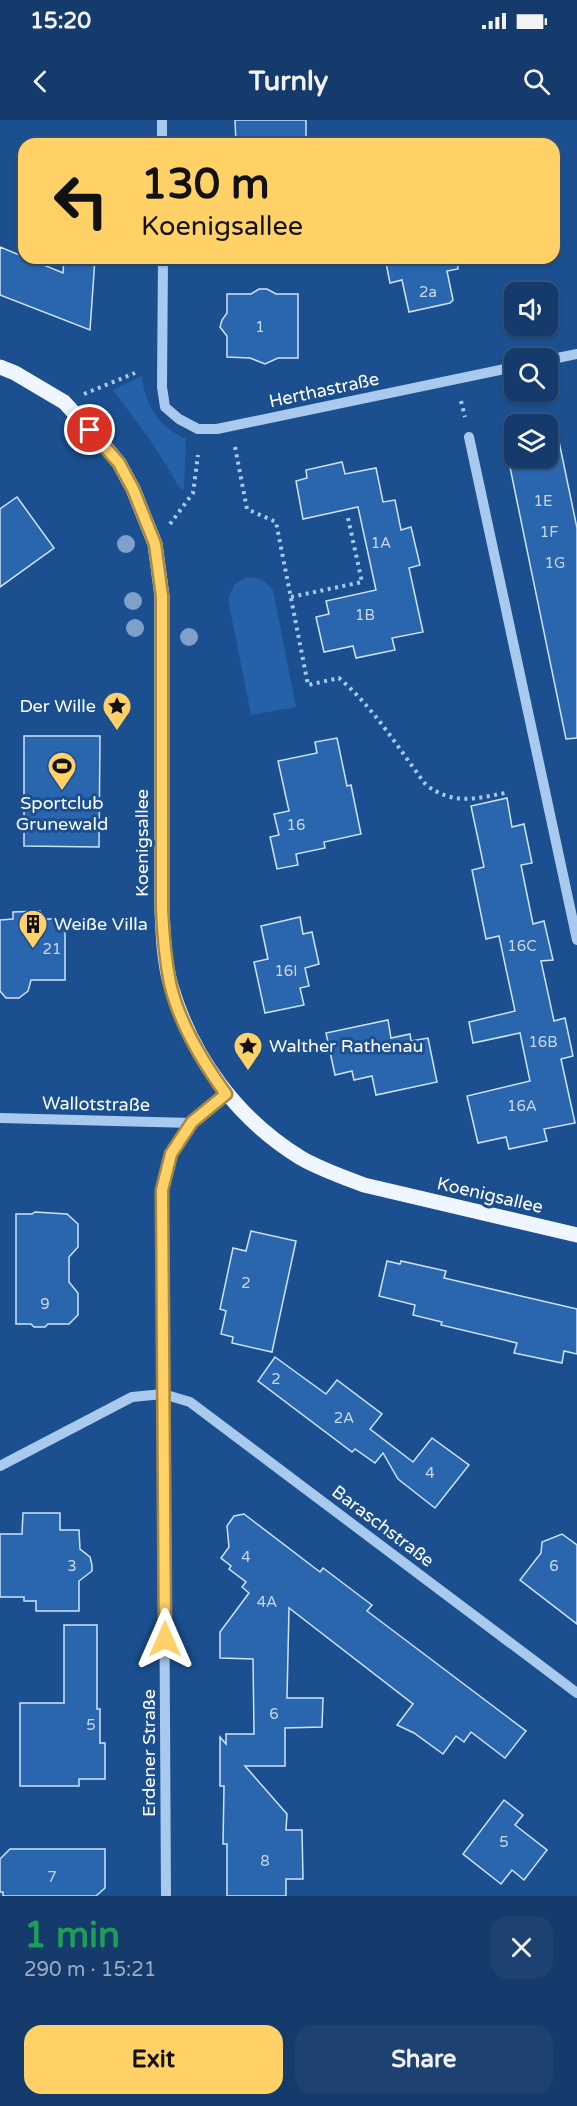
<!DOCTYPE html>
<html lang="en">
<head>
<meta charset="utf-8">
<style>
	:root { --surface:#143b6b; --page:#1d4271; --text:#f1f3f6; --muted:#9dadc1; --line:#33557e; --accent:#ffd166 }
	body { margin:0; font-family:"Varela Round",sans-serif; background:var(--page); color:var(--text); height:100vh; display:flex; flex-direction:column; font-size:22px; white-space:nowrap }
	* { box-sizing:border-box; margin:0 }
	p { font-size:20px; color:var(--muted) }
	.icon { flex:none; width:33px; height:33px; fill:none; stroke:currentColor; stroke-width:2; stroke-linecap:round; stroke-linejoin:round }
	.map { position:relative; height:1776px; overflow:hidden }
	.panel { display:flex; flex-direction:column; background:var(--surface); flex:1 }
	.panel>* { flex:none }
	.banner { position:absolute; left:18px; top:18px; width:542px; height:126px; border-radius:18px; box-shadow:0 2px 4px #0004,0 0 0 2px var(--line); background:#ffd166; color:#111; overflow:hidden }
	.fabs { position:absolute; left:504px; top:162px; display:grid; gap:12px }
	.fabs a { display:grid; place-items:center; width:54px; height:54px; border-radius:12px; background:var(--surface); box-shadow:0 2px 4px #0004,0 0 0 2px var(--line); font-size:30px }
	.pin { position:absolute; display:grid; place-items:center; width:51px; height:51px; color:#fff; margin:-26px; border:3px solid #fff; border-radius:50%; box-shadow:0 2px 6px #0007 }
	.me { position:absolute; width:66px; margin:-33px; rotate:0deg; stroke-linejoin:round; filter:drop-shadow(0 0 4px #0008) }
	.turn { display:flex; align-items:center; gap:21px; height:126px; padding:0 24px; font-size:27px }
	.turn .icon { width:78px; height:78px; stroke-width:2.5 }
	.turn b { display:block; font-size:42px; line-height:51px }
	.round { display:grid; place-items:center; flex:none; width:63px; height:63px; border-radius:18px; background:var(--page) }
	.summary { display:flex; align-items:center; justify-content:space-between; height:102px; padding:0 24px }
	h1 { font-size:36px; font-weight:800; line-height:45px; color:#1e9e55 }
	.action { display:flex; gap:12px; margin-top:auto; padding:12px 24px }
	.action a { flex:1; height:69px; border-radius:18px; background:var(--accent); color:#111; font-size:24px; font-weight:800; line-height:69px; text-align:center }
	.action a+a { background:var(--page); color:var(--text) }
	.status { display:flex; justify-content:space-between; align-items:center; height:42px; padding:0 30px; background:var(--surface); direction:ltr }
	.status svg { height:16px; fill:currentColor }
	header { display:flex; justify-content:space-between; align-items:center; height:78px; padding:0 24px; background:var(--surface); font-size:27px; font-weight:800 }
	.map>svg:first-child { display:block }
	.green { fill:#2461a8 }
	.building { fill:#2a66ad; stroke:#cfe3fa; stroke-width:1.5 }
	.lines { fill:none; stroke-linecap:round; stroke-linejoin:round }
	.path { stroke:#a9c9ee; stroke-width:4; stroke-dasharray:3 4.5; stroke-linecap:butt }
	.minor { stroke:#a9c9ee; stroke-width:10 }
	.major { stroke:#f0f6ff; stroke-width:15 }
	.tree { fill:#7ea0ca }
	.route-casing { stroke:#a68842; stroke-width:15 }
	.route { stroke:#ffd166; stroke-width:10 }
	.labels { text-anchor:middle; stroke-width:6; stroke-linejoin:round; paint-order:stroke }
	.number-label { font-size:15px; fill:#cad9ea }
	.street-label { font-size:18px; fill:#fff; stroke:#1b4f8f }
	.poi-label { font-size:18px; fill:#fff; stroke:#1b4f8f; text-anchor:start }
</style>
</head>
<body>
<div class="status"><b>15:20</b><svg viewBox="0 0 49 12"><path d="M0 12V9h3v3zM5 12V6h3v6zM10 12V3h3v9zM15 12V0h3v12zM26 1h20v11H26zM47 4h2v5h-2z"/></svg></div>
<header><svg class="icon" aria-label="back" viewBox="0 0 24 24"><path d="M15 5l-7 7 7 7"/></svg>Turnly<svg class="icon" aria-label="search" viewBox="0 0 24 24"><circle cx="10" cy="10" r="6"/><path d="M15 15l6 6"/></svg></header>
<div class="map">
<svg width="577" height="1776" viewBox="0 0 577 1776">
	<rect width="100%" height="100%" fill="#1b4f8f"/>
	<g class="green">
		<path d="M142 256C145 286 159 307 186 319L184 368 181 370 153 324 113 270Z"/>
		<polygon points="246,457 262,459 273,470 296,587 251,595 228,479 235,464"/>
	</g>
	<g class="building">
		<polygon points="235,0 306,0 306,24 236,24"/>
		<polygon points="0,127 63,153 64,138 95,138 90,210 0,175"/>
		<polygon points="385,138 457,138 458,149 447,151 453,180 450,183 409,192 402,160 390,163"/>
		<polygon points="259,169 267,169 276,174 298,174 298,238 278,238 265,244 250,238 227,237 227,216 220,207 222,200 227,193 227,174 251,174"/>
		<polygon points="557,312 577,408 577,618 566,619 505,323 514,321 514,338 548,338 548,314"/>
		<polygon points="342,342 345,354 376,348 383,382 395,380 401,410 411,407 420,445 409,448 423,512 392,518 395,530 356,538 353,526 324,532 316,497 329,494 326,481 376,470 358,387 303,399 296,361 307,358 306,350"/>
		<polygon points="17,377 54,428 0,467 0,389"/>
		<polygon points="24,616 100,616 99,727 24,726"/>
		<polygon points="337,618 347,666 351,665 361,714 324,722 325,728 296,734 298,745 277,749 270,717 279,715 274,694 289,691 278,641 317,633 315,622"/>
		<polygon points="507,678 512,707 524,704 532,743 521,745 533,804 544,801 553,840 541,841 554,901 565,898 573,936 561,939 575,1003 544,1009 547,1021 509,1029 506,1017 478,1023 467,976 530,961 520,913 473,923 469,902 515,891 499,816 486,819 472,750 484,747 471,686"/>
		<polygon points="40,791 39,799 65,799 65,860 31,860 28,871 19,878 6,878 0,871 0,800 13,799 13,792"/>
		<polygon points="300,797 303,814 312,812 319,844 305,848 309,866 300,868 304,885 265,893 254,842 268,839 261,806"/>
		<polygon points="388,900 391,918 410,914 411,921 428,918 437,962 376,975 372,956 354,960 352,951 335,955 326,913"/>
		<polygon points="35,1092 67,1094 78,1104 78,1127 69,1137 69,1162 78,1173 78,1195 69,1204 48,1204 45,1207 34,1207 31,1204 16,1204 16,1094 32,1094"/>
		<polygon points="251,1111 296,1121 272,1232 232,1223 233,1217 221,1214 226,1191 220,1189 233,1128 246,1131"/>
		<polygon points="387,1141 400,1144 401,1141 446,1151 444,1158 577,1189 577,1234 564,1231 562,1243 514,1233 517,1223 441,1205 442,1202 413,1195 415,1185 379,1176"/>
		<polygon points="275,1237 326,1274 337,1260 382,1294 370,1309 413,1342 432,1318 469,1345 435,1388 398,1359 383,1333 375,1343 355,1329 352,1332 258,1261"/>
		<polygon points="23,1393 60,1393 60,1410 79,1410 80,1429 90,1437 92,1445 92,1451 79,1461 79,1491 36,1491 36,1481 24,1481 24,1477 0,1477 0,1414 22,1414"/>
		<polygon points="244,1394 320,1452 323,1448 372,1485 367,1491 526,1611 505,1638 471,1612 464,1622 456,1616 443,1634 414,1613 397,1605 413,1584 289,1488 287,1578 323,1578 322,1607 285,1608 285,1646 245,1646 287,1694 286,1710 302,1710 303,1759 286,1759 286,1776 227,1776 227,1724 223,1724 224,1666 220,1666 220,1617 226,1624 226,1614 254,1614 253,1539 220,1538 220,1512 249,1473 242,1467 246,1462 229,1449 231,1446 221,1438 229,1427 227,1406 234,1396"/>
		<polygon points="562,1414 577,1425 577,1504 520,1460 541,1433 542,1422"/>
		<polygon points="64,1505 97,1505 97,1589 100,1589 100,1623 105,1623 105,1659 79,1659 79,1666 20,1666 20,1583 64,1583"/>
		<polygon points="504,1680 523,1695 515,1705 547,1730 524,1760 512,1750 501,1764 463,1734"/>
		<polygon points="10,1729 105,1729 105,1768 96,1776 3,1776 3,1772 0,1772 0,1739"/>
	</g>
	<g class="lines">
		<g class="path">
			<polyline points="84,274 135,253"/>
			<polyline points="461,281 465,297"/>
			<path d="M235 327 247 389 276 402 308 565 339 558C374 588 399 629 426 665 454 685 473 679 505 673"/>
			<polyline points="170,404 193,373 198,335"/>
			<polyline points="291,477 362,462 348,398"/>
		</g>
		<g class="minor">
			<polyline points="162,0 162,24"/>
			<polyline points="163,138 162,267 165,287 179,299 198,309 217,309 514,247"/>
			<polyline points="548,240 577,234"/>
			<polyline points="469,317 577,820"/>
			<polyline points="0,998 192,1003"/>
			<polyline points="0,1346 132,1277 163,1274 190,1282 577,1573"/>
			<path d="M166 1776 162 1070C173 1018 187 1006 227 974"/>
		</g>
		<path class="major" d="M0 247 15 253 64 282 103 324 119 343 133 369 155 424 162 476V789C163 814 164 842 171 866 192 937 237 999 301 1038 320 1049 343 1057 364 1065L577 1115"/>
	</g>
	<g class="tree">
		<circle cx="126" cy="424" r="9"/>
		<circle cx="133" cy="481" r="9"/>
		<circle cx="135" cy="508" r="9"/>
		<circle cx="189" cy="517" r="9"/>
	</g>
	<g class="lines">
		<g class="route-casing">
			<path id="route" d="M90 310 119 343 133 369 155 424 162 476V789C163 813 165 838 170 863 179 903 202 941 226 974L192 1002 171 1034 162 1070 165 1519"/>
		</g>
		<use href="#route" class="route"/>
	</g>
	<defs>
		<g id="sight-pin" transform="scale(1.5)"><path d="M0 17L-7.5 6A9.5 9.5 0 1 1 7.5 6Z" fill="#ffd166" stroke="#1b4f8f"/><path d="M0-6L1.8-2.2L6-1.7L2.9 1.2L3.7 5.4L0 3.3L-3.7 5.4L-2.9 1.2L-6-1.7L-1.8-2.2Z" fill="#111"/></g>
		<g id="stadium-pin" transform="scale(1.5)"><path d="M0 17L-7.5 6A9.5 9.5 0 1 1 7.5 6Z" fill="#ffd166" stroke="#1b4f8f"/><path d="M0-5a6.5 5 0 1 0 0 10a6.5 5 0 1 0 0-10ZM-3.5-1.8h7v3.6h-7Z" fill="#111"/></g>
		<g id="building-pin" transform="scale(1.5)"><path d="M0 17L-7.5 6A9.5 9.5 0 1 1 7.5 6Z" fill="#ffd166" stroke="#1b4f8f"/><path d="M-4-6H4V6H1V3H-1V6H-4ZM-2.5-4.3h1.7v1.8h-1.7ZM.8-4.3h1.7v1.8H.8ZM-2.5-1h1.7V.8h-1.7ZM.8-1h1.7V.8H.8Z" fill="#111"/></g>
	</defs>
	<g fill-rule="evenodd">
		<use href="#sight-pin" x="117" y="586"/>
		<use href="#stadium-pin" x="62" y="646"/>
		<use href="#building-pin" x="33" y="804"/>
		<use href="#sight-pin" x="248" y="926"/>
	</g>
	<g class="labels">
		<g class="number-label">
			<text x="428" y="177">2a</text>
			<text x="260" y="212">1</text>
			<text x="543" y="386">1E</text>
			<text x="549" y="417">1F</text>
			<text x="381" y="428">1A</text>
			<text x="555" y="448">1G</text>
			<text x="365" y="500">1B</text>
			<text x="296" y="710">16</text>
			<text x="522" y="831">16C</text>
			<text x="52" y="834">21</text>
			<text x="286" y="856">16I</text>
			<text x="543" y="927">16B</text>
			<text x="522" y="991">16A</text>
			<text x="246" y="1168">2</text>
			<text x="45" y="1189">9</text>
			<text x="276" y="1264">2</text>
			<text x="344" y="1303">2A</text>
			<text x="430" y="1358">4</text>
			<text x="246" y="1442">4</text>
			<text x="72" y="1451">3</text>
			<text x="554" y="1451">6</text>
			<text x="267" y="1487">4A</text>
			<text x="274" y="1599">6</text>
			<text x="91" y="1610">5</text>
			<text x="504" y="1727">5</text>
			<text x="265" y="1746">8</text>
			<text x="52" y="1762">7</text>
		</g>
		<g class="street-label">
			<text transform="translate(324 270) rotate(-12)" y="6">Herthastraße</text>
			<text transform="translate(142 723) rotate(-90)" y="6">Koenigsallee</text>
			<text transform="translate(96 984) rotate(1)" y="6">Wallotstraße</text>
			<text transform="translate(490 1075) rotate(13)" y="6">Koenigsallee</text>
			<text transform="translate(383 1406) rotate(37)" y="6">Baraschstraße</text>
			<text transform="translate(149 1633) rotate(-90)" y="6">Erdener Straße</text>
		</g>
		<g class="poi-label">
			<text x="96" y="592" text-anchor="end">Der Wille</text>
			<text x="62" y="689" text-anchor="middle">Sportclub<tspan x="62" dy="21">Grunewald</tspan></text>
			<text x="54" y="810">Weiße Villa</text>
			<text x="269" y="932">Walther Rathenau</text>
		</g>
	</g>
</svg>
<div class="fabs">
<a><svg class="icon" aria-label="sound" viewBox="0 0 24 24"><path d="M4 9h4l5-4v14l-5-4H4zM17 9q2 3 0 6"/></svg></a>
<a><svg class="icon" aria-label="search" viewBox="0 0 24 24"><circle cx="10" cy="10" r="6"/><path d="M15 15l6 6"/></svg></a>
<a><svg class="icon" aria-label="layers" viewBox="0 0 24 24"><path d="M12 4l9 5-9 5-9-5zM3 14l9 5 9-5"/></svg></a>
</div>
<div class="pin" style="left:90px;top:310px;background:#d93025"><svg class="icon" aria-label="arrive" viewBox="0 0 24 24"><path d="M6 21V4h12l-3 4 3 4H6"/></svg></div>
<svg class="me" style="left:165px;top:1519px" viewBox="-20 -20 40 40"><path d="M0-17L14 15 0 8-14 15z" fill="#ffd166" stroke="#fff" stroke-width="4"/></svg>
<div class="banner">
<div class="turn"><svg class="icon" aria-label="left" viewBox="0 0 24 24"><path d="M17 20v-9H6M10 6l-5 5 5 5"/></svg><div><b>130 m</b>Koenigsallee</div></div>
</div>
</div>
<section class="panel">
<div class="summary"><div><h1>1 min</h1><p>290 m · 15:21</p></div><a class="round"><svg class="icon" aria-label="close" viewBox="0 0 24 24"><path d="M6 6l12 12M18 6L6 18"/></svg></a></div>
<div class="action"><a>Exit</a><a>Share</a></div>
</section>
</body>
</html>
